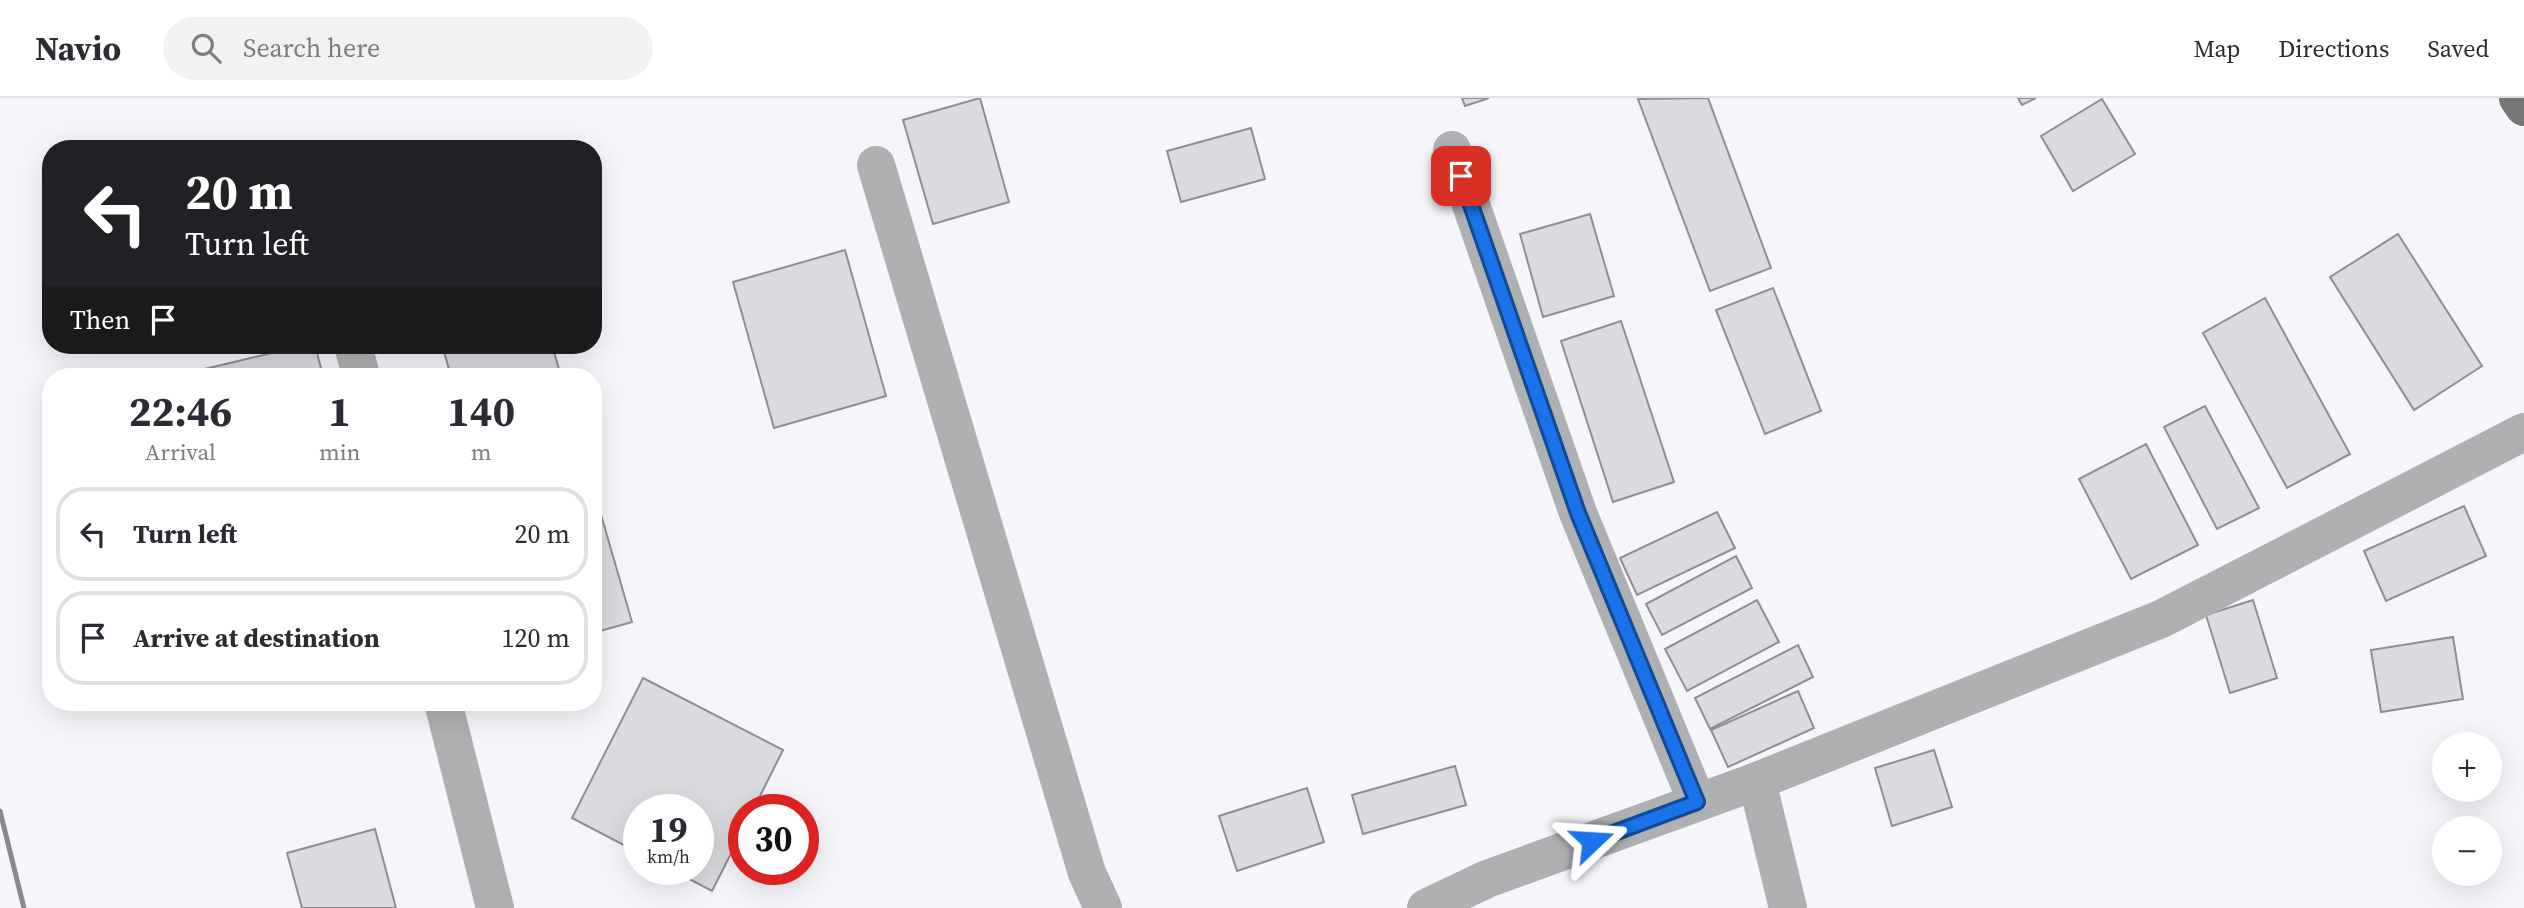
<!DOCTYPE html>
<html lang="en">
<head>
<meta charset="utf-8">
<style>
	:root { --surface:#fff; --page:#f2f2f3; --text:#2b2b33; --muted:#7c7c81; --line:#e1e1e2 }
	body { margin:0; font-family:"Source Serif 4",serif; background:var(--page); color:var(--text); height:100vh; display:flex; flex-direction:column; font-size:26px; white-space:nowrap }
	* { box-sizing:border-box; margin:0 }
	p { font-size:23px; color:var(--muted) }
	.icon { flex:none; width:38px; height:38px; fill:none; stroke:currentColor; stroke-width:2; stroke-linecap:round; stroke-linejoin:round }
	.map { position:relative; flex:1; overflow:hidden }
	.panel { position:absolute; left:42px; top:270px; width:560px; height:343px; display:flex; flex-direction:column; background:var(--surface); border-radius:28px; box-shadow:0 7px 28px #0002 }
	.panel>* { flex:none }
	.top-card { position:absolute; left:42px; top:42px; width:560px; height:214px; border-radius:28px; box-shadow:0 7px 28px #0002; background:#202124; color:#fff; overflow:hidden }
	.fabs { position:absolute; left:2432px; top:634px; display:grid; gap:14px }
	.fabs a { display:grid; place-items:center; width:70px; height:70px; border-radius:50%; background:var(--surface); box-shadow:0 7px 28px #0002; font-size:35px }
	.speed { position:absolute; left:623px; top:696px; display:flex; gap:14px; font-size:35px; font-weight:700; text-align:center }
	.speed>* { display:grid; place-content:center; width:91px; height:91px; border-radius:50%; background:var(--surface); box-shadow:0 7px 28px #0002; line-height:1 }
	.speed small { font-size:18px; font-weight:400 }
	.speed .limit { border:10px solid #d22; background:#fff; color:#111 }
	.pin { position:absolute; display:grid; place-items:center; width:60px; height:60px; color:#fff; margin:-30px; border-radius:14px; box-shadow:0 4px 10px #0006 }
	.me { position:absolute; width:77px; margin:-38px; rotate:70deg; stroke-linejoin:round; filter:drop-shadow(0 0 5px #0008) }
	.turn { display:flex; align-items:center; gap:24px; height:147px; padding:0 28px; font-size:32px }
	.turn .icon { width:91px; height:91px; stroke-width:2.5 }
	.turn b { display:block; font-size:49px; line-height:60px }
	.then { display:flex; align-items:center; height:66px; padding:0 28px; background:#0003; gap:14px; font-size:26px }
	.eta { display:flex; justify-content:space-evenly; align-items:center; height:119px; text-align:center }
	.eta b { font-size:42px; font-weight:700; line-height:49px }
	ul { padding:0; list-style:none }
	li { display:flex; align-items:center; gap:21px; height:94px; margin:0 14px 10px; padding:0 14px; border:4px solid var(--line); border-radius:28px }
	li div { flex:1 }
	li b { display:block; font-size:26px }
	li em { font-style:normal }
	header { display:flex; align-items:center; gap:42px; box-sizing:border-box; height:98px; padding:0 35px; background:var(--surface); border-bottom:2px solid var(--line) }
	header strong { font-size:33px }
	nav { display:flex; gap:38px; margin-inline-start:auto; font-size:24px }
	.search { width:490px; height:63px; background:var(--page); display:flex; align-items:center; gap:18px; box-sizing:border-box; padding:0 24px; border-radius:38px; color:var(--muted); font-size:26px }
	.map>svg:first-child { display:block }
	.building { fill:#d9dbde; stroke:#8d8f92; stroke-width:2 }
	.lines { fill:none; stroke-linecap:round; stroke-linejoin:round }
	.street { stroke:#afb0b2; stroke-width:38 }
	.primary { stroke:#757779; stroke-width:38 }
	.rail { stroke:#87898b; stroke-width:5 }
	.route-casing { stroke:#114b97; stroke-width:18 }
	.route { stroke:#1a73e8; stroke-width:12 }
</style>
</head>
<body>
<header>
<strong>Navio</strong>
<div class="search"><svg class="icon" aria-label="search" viewBox="0 0 24 24"><circle cx="10" cy="10" r="6"/><path d="M15 15l6 6"/></svg>Search here</div>
<nav><a>Map</a><a>Directions</a><a>Saved</a></nav>
</header>
<div class="map">
<svg width="2524" height="810" viewBox="0 0 2524 810">
	<rect width="100%" height="100%" fill="#f4f6f9"/>
	<g class="building">
		<polygon points="980,0 1009,104 933,126 903,22"/>
		<polygon points="1462,0 1489,0 1465,8"/>
		<polygon points="1708,0 1771,170 1710,193 1638,1"/>
		<polygon points="2018,0 2036,0 2022,7"/>
		<polygon points="2102,1 2135,56 2073,93 2041,38"/>
		<polygon points="1251,30 1265,81 1181,104 1167,53"/>
		<polygon points="1590,116 1614,198 1543,219 1520,136"/>
		<polygon points="2398,136 2482,268 2414,312 2330,179"/>
		<polygon points="845,152 886,298 774,330 733,184"/>
		<polygon points="1773,190 1821,313 1765,336 1716,212"/>
		<polygon points="2265,200 2350,356 2287,390 2203,235"/>
		<polygon points="1621,223 1674,384 1613,404 1561,243"/>
		<polygon points="305,247 315,247 323,278 175,278"/>
		<polygon points="442,247 552,247 561,278 451,278"/>
		<polygon points="2205,308 2259,410 2217,431 2164,329"/>
		<polygon points="2146,346 2198,447 2131,481 2079,381"/>
		<polygon points="593,389 632,524 593,535"/>
		<polygon points="2464,408 2486,458 2386,503 2364,453"/>
		<polygon points="1717,414 1735,450 1637,497 1620,460"/>
		<polygon points="1736,458 1752,490 1662,537 1646,506"/>
		<polygon points="1757,502 1779,544 1687,593 1665,551"/>
		<polygon points="2253,502 2277,580 2230,595 2206,517"/>
		<polygon points="2453,539 2463,601 2381,614 2371,552"/>
		<polygon points="1798,547 1813,579 1710,631 1695,600"/>
		<polygon points="643,580 783,652 753,712 744,712 744,730 712,793 672,772 698,772 698,712 639,712 639,755 572,720"/>
		<polygon points="1798,593 1814,630 1728,669 1711,632"/>
		<polygon points="1934,652 1952,709 1892,728 1875,670"/>
		<polygon points="1455,668 1466,707 1363,736 1352,697"/>
		<polygon points="1307,690 1324,744 1237,773 1219,718"/>
		<polygon points="375,731 396,810 302,810 287,755"/>
	</g>
	<g class="lines">
		<g class="street">
			<polyline points="1452,52 1578,415 1697,704"/>
			<polyline points="876,67 1087,775 1103,810"/>
			<polyline points="353,247 361,278"/>
			<polyline points="443,604 495,810"/>
			<polyline points="1426,810 1487,781 1757,683"/>
			<polyline points="1788,810 1757,683 2161,521 2524,334"/>
		</g>
		<polyline class="primary" points="2518,0 2524,9"/>
		<polyline class="rail" points="0,713 24,810"/>
	</g>
	<g class="lines">
		<g class="route-casing">
			<polyline id="route" points="1461,78 1578,415 1697,704 1592,743"/>
		</g>
		<use href="#route" class="route"/>
	</g>
</svg>
<div class="fabs">
<a>+</a>
<a>−</a>
</div>
<div class="speed"><div>19<small>km/h</small></div><div class="limit">30</div></div>
<div class="pin" style="left:1461px;top:78px;background:#d93025"><svg class="icon" aria-label="arrive" viewBox="0 0 24 24"><path d="M6 21V4h12l-3 4 3 4H6"/></svg></div>
<svg class="me" style="left:1592px;top:743px" viewBox="-20 -20 40 40"><path d="M0-17L14 15 0 8-14 15z" fill="#1a73e8" stroke="#fff" stroke-width="4"/></svg>
<div class="top-card">
<div class="turn"><svg class="icon" aria-label="left" viewBox="0 0 24 24"><path d="M17 20v-9H6M10 6l-5 5 5 5"/></svg><div><b>20 m</b>Turn left</div></div>
<div class="then">Then<svg class="icon" aria-label="arrive" viewBox="0 0 24 24"><path d="M6 21V4h12l-3 4 3 4H6"/></svg></div>
</div>
<section class="panel">
<div class="eta">
<div><b>22:46</b><p>Arrival</p></div>
<div><b>1</b><p>min</p></div>
<div><b>140</b><p>m</p></div>
</div>
<ul>
<li><svg class="icon" aria-label="left" viewBox="0 0 24 24"><path d="M17 20v-9H6M10 6l-5 5 5 5"/></svg><div><b>Turn left</b></div><em>20 m</em></li>
<li><svg class="icon" aria-label="arrive" viewBox="0 0 24 24"><path d="M6 21V4h12l-3 4 3 4H6"/></svg><div><b>Arrive at destination</b></div><em>120 m</em></li>
</ul>
</section>
</div>
</body>
</html>
